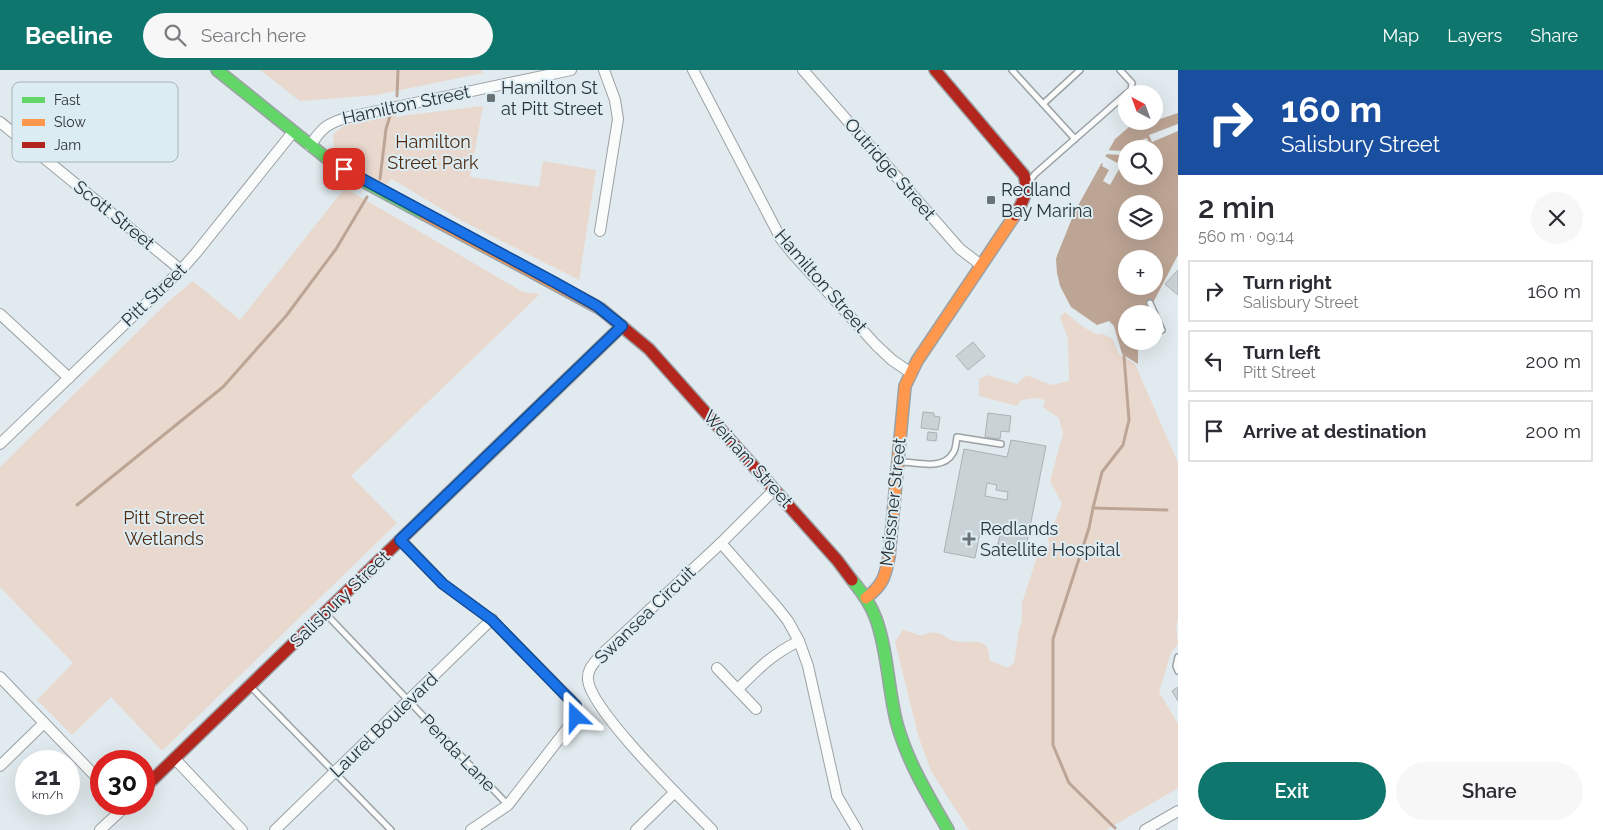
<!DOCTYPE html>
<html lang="en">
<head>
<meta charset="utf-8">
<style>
	:root { --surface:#fff; --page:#f7f7f7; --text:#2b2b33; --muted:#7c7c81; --line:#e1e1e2; --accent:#0f766e }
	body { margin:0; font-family:Raleway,sans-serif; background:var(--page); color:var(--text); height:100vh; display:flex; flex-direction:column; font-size:19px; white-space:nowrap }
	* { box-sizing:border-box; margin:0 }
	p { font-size:16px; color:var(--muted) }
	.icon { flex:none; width:28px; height:28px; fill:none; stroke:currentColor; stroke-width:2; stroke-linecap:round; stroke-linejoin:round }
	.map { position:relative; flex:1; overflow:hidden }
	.panel { display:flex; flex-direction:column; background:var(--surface); width:425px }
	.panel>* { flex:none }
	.top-card { background:#1a4fa0; color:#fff; overflow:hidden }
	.needle { width:32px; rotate:319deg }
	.tools { position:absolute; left:1118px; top:15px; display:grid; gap:10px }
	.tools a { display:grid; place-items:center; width:45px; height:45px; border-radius:50%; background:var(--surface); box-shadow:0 5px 20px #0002; font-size:25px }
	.speed { position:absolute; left:15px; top:680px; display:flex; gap:10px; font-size:25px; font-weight:700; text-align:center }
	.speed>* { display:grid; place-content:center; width:65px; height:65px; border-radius:50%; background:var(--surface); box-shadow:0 5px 20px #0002; line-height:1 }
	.speed small { font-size:12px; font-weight:400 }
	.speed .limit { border:8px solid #d22; background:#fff; color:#111 }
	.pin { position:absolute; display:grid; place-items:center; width:42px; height:42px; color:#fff; margin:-21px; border-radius:10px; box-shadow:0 2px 8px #0006 }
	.me { position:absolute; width:55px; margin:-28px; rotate:337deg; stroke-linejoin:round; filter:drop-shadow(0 0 4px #0008) }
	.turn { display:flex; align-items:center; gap:18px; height:105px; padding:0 20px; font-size:22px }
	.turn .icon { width:65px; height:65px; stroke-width:2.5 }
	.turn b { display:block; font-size:35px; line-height:42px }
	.round { display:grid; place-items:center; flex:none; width:52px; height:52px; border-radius:26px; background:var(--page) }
	.headline { display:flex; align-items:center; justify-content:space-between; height:85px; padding:0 20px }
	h1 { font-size:30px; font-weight:600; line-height:38px }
	.cta { display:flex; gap:10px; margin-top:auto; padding:10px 20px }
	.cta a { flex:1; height:58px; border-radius:30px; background:var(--accent); color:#fff; font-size:20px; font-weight:600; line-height:58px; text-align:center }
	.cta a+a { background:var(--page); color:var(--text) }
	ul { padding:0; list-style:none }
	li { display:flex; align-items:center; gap:15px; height:62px; margin:0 10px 8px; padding:0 10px; border:2px solid var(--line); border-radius:0px }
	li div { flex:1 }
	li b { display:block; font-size:19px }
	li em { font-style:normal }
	header { display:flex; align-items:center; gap:30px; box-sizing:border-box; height:70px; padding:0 25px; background:var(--accent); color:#fff }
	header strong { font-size:24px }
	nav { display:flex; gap:28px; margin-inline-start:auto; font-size:18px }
	.search { width:350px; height:45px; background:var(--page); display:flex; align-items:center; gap:12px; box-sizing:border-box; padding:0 18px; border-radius:28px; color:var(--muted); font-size:19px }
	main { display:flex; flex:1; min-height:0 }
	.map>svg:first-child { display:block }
	.green { fill:#e9d8ce }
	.water { fill:#bda595; fill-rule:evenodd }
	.pier { fill:#e1eaee }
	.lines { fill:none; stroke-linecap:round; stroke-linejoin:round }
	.stream { stroke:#bda595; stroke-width:3 }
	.building { fill:#cbd2d5; stroke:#abb1b5; fill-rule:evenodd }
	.lane-casing { stroke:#9ba1a5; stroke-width:8 }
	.street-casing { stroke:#9ba1a5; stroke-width:12 }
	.fast-casing { stroke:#9ba1a5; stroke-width:14 }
	.slow-casing { stroke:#9ba1a5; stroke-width:14 }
	.jam-casing { stroke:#9ba1a5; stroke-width:14 }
	.lane { stroke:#fafcfc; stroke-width:5 }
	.street { stroke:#fafcfc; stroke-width:10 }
	.fast { stroke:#63d668; stroke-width:11 }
	.slow { stroke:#ff974d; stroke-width:11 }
	.jam { stroke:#b3261e; stroke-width:11 }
	.route-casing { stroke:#114b97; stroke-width:12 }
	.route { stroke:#1a73e8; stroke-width:9 }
	.poi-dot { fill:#6b7276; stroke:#dcecf3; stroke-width:2 }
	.labels { text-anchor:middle; stroke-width:4; stroke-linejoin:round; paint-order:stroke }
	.poi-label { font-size:18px; fill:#2c3235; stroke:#dcecf3; text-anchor:start }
	.street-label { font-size:18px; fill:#2c3235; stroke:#dcecf3 }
	.park-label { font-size:18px; fill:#532c0f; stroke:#dcecf3 }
	.key { fill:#dcecf3; stroke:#a7b4ba; stroke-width:1 }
	.key-label { font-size:14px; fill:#2c3235 }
</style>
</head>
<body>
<header>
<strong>Beeline</strong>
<div class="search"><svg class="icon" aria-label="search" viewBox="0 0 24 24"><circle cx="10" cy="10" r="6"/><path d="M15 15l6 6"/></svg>Search here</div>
<nav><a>Map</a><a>Layers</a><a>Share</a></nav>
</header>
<main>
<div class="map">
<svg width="1178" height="760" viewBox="0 0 1178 760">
	<rect width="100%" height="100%" fill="#e1eaee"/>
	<g class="green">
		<polygon points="260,0 482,0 483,3 376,25 300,31"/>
		<polygon points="483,36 470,107 539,117 543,91 596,100 579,210 462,151 392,109 386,115 372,108 338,84 334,79 333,65 336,62 345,55 396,45 397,48 401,46"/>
		<polygon points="345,118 523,222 540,224 351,406 397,453 162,681 111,627 72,665 37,630 73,593 0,517 0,397 170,230 193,211 240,250"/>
		<path d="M1065 242 1083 257 1098 265 1101 263 1113 269 1119 284 1135 294 1178 393V547L1176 557 1178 574 1171 582 1159 622 1178 654V718L1106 760H969L931 701 918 665 895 572 903 560C909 561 913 563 918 565 924 566 930 561 937 563 943 564 948 570 955 571 968 575 991 563 989 590L1008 598 1014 593 1019 560 1022 550V533L1037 487 1050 476 1048 469 1062 434 1050 411 1063 364 1059 348 1043 337 1045 330 1036 328 1021 330 1017 336 979 326V309L987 305 1017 314 1026 305 1051 315 1069 311 1068 269 1060 247Z"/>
	</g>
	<path class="water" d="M1178 43V185L1147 244H1126V271H1138V294L1122 284 1114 256 1109 251 1097 255 1071 237 1060 216 1057 203 1056 189 1058 183 1075 141 1115 69 1129 57 1154 51ZM1126 79H1154V106H1126ZM1126 134H1154V161H1126ZM1126 189H1154V216H1126Z"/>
	<g class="pier">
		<polygon points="1178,54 1178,61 1152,72 1149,65"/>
		<polygon points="1147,68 1149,73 1133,79 1126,79 1126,87 1110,115 1103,111 1109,100 1102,96 1103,94 1100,92 1103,85 1117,93 1121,85 1105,84 1106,80 1124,81 1126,76"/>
	</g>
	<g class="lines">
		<g class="stream">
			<polyline points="397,26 398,0"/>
			<polyline points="380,109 386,59 390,46"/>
			<polyline points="77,435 223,317 286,246 336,179 367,127"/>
			<polyline points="1093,438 1167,440"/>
			<polyline points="1115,758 1069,713 1053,675 1053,569 1089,458 1093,438 1102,402 1123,375 1129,350 1124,286"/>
		</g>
	</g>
	<g class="building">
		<polygon points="1178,200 1178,225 1165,214"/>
		<polygon points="973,272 985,286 968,300 956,286"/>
		<polygon points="923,342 934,343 934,346 940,347 938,360 921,358"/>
		<polygon points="988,343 1011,346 1009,362 1001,361 1000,369 985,367"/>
		<polygon points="928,362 937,363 936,371 927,370"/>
		<path d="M1011 370 1046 376 1026 477 1010 474 1008 484 996 482 1000 465 980 462 975 488 944 482 964 379 1007 387ZM987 413 997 415 996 420 1008 422 1007 430 985 426Z"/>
		<polygon points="1178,617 1178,631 1172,621"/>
	</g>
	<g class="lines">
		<g class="lane-casing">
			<g id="lane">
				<polyline points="1012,0 1075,69"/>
				<polyline points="1120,0 1132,13 1131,20 1126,24"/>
				<polyline points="1043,34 1080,0"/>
				<polyline points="1029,112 1035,104 1126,24"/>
				<polyline points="1150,233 1162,260"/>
				<path d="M901 392C917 392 943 401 953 383 956 379 956 372 957 367L1001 374"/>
				<polyline points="326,544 508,735"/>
				<polyline points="1178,587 1176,596 1178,601"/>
				<polyline points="251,617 391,760"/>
			</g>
		</g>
		<g class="street-casing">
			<g id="street">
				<polyline points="693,0 781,169 793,184 876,275 892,290 911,303"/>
				<polyline points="803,0 960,179 981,195"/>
				<polyline points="0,52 181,200"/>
				<path d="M310 76C322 57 328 53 349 47L571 0"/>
				<polyline points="600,161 618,49 615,30 604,0"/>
				<polyline points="0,244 69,308"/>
				<polyline points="0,374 181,200 196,183 293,62"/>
				<polyline points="401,470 443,514 492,550 576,635 576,647 508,735 471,760"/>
				<polyline points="721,473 777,537 788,551 799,571 808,596 837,726 857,760"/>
				<polyline points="717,598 756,639"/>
				<polyline points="0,607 101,712"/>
				<path d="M738 619C759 598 771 585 799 571"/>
				<polyline points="175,689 242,760"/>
				<polyline points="0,696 44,653"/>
				<polyline points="100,760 128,734"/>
				<polyline points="275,760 492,549"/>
				<polyline points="636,760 675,722"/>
				<path d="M712 760C687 734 591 641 588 610 587 600 593 594 599 587L721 473 774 420"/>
				<polyline points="1145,760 1178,741"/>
			</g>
		</g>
		<g class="fast-casing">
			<g id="fast">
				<polyline points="217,0 329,90 359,109 424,144"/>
				<polyline points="427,444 622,256"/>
				<path d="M852 510C862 522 871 534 876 549 888 582 888 620 897 654 908 693 928 725 948 760"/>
			</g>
		</g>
		<g class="slow-casing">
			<g id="slow">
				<polyline points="424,144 601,239"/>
				<path d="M866 528C883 515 885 507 889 487L905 316 917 291 1015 145"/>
			</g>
		</g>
		<g class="jam-casing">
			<g id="jam">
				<path d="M935 0 1024 105C1029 121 1023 132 1015 145"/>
				<polyline points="601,239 649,279 837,490 852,510"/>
				<polyline points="144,718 427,444"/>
			</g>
		</g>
		<use href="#lane" class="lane"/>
		<use href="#street" class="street"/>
		<use href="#fast" class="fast"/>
		<use href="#slow" class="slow"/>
		<use href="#jam" class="jam"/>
	</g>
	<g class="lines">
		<g class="route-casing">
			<polyline id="route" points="344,99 556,213 597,236 622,256 400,470 443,514 492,550 576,636 576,647"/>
		</g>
		<use href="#route" class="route"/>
	</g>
	<g class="poi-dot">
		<rect x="486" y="23" width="10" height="10" rx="2.5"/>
		<rect x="986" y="125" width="10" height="10" rx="2.5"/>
		<path d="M966.5 461.5h5v5h5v5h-5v5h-5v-5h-5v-5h5z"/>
	</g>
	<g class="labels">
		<g class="poi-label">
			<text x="501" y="24">Hamilton St<tspan x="501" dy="21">at Pitt Street</tspan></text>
			<text x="1001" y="126">Redland<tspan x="1001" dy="21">Bay Marina</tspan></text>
			<text x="980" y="465">Redlands<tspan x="980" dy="21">Satellite Hospital</tspan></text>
		</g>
		<g class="street-label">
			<text transform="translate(406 35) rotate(-12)" y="6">Hamilton Street</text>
			<text transform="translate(890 99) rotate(49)" y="6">Outridge Street</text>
			<text transform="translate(114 145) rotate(39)" y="6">Scott Street</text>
			<text transform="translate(821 211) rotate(49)" y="6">Hamilton Street</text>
			<text transform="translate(154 225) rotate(-44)" y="6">Pitt Street</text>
			<text transform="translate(748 389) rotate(48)" y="6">Weinam Street</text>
			<text transform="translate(893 432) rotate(-84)" y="6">Meissner Street</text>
			<text transform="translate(340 529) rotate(-44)" y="6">Salisbury Street</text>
			<text transform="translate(645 545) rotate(-44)" y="6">Swansea Circuit</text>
			<text transform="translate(384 655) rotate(-44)" y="6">Laurel Boulevard</text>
			<text transform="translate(458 683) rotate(46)" y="6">Penda Lane</text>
		</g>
		<g class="park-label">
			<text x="433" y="78">Hamilton<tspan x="433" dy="21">Street Park</tspan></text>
			<text x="164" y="454">Pitt Street<tspan x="164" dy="21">Wetlands</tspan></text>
		</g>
	</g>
	<rect x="12" y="12" width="166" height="80" rx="8" class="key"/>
	<rect x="22" y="27" width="23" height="6" fill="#63d668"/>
	<rect x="22" y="49" width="23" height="7" fill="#ff974d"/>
	<rect x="22" y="72" width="23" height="6" fill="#b3261e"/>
	<g class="key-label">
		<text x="54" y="35">Fast</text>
		<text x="54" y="57">Slow</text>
		<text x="54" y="80">Jam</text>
	</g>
</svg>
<div class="tools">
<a><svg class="needle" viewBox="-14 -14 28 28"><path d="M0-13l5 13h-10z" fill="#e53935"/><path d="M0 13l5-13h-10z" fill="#7c7c81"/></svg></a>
<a><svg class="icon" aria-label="search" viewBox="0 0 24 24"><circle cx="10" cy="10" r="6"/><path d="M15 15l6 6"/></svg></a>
<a><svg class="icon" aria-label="layers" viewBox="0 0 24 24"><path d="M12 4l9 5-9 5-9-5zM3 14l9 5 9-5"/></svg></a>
<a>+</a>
<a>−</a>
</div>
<div class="speed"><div>21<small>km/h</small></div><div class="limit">30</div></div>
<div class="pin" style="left:344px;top:99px;background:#d93025"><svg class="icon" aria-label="arrive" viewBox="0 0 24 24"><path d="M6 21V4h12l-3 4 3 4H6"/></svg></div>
<svg class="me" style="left:576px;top:647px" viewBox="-20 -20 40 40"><path d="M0-17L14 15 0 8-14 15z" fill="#1a73e8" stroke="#fff" stroke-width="4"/></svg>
</div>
<section class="panel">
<div class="top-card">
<div class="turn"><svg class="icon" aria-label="right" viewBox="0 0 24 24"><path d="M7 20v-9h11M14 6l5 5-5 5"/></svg><div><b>160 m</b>Salisbury Street</div></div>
</div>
<div class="headline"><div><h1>2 min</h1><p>560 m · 09:14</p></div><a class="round"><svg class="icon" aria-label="close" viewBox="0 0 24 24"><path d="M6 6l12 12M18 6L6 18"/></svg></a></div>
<ul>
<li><svg class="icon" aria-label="right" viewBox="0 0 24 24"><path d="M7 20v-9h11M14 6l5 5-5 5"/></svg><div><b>Turn right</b><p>Salisbury Street</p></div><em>160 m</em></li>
<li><svg class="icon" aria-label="left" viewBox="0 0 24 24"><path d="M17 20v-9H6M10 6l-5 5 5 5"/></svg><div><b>Turn left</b><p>Pitt Street</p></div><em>200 m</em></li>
<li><svg class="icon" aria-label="arrive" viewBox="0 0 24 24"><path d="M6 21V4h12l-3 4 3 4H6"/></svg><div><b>Arrive at destination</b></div><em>200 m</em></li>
</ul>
<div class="cta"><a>Exit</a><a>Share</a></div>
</section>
</main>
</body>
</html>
